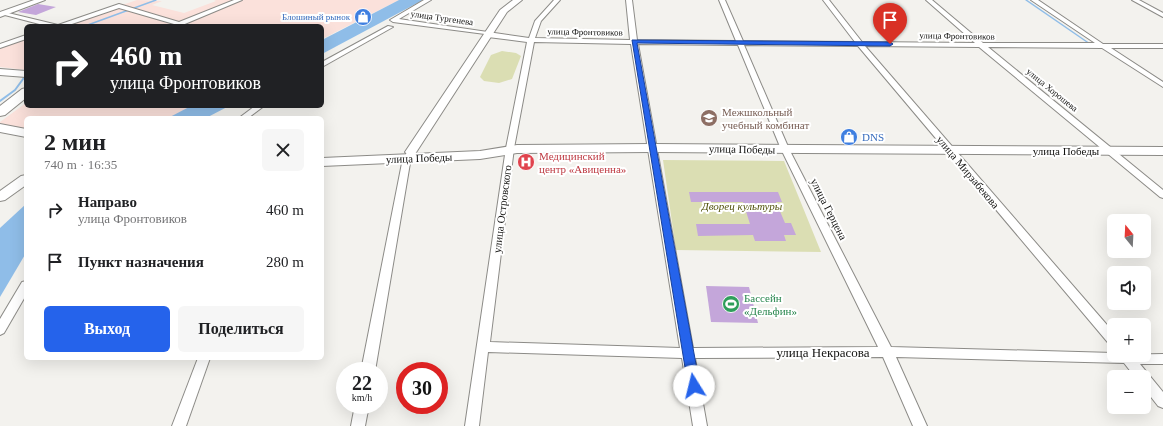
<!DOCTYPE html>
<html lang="ru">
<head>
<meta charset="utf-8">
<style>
	:root { --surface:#fff; --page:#f6f6f6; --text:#202124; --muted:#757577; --accent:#2563eb }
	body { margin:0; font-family:Georgia,serif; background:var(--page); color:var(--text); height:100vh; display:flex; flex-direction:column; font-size:15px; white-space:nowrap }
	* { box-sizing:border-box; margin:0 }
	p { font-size:13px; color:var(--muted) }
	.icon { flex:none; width:22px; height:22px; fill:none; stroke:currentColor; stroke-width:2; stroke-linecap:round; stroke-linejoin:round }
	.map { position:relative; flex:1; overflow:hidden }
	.sheet { position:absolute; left:24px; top:116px; width:300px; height:244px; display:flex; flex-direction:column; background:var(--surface); border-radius:6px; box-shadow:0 4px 16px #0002 }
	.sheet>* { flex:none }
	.guide { position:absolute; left:24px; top:24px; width:300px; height:84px; border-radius:6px; box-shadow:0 4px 16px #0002; background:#202124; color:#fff; overflow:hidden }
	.needle { width:26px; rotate:342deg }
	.buttons { position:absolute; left:1107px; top:214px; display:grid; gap:8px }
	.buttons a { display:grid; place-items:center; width:44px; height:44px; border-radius:6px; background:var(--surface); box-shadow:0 4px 16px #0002; font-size:20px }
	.speed { position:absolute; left:336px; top:362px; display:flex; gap:8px; font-size:20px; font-weight:700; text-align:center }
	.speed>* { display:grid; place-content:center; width:52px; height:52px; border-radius:50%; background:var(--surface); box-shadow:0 4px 16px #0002; line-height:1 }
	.speed small { font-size:10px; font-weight:400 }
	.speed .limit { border:6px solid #d22; background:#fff; color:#111 }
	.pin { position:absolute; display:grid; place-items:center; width:34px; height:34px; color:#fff; margin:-41px -17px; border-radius:50% 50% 50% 0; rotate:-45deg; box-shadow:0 0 4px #0007 }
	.pin .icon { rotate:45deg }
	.me { position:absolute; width:44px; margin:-22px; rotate:351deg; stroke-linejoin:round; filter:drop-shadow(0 0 3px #0008) }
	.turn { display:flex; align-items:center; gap:14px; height:84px; padding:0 20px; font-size:18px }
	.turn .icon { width:52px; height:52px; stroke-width:2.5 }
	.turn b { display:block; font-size:28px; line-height:34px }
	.round { display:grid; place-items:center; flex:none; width:42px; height:42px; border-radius:6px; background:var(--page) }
	.headline { display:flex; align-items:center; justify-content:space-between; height:68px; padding:0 20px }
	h1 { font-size:24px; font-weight:700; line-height:30px }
	.primary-button { display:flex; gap:8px; margin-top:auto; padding:8px 20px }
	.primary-button a { flex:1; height:46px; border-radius:6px; background:var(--accent); color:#fff; font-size:16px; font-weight:700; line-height:46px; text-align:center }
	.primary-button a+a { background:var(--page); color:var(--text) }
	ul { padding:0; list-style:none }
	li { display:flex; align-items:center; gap:12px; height:52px; padding:0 20px }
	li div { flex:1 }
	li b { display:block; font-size:15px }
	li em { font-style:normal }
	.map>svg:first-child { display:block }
	.commercial { fill:#fbe1db }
	.green { fill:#dbdeb3 }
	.water { fill:#8fbde8 }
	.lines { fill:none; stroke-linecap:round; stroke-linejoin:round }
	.stream-far1 { stroke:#8fbde8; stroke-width:1.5 }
	.stream { stroke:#8fbde8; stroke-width:2 }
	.building { fill:#c4a6da }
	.minor-casing { stroke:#8c8b87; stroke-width:2 }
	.tertiary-casing { stroke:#8c8b87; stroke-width:2 }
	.secondary-casing { stroke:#8c8b87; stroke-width:2 }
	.primary-casing { stroke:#8c8b87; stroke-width:2 }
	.minor { fill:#fff; fill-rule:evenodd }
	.tertiary { fill:#fff; fill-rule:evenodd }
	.secondary { fill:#fff; fill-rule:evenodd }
	.primary { fill:#fff; fill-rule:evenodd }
	.route { fill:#2563eb; stroke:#184099 }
	.labels { text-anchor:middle; stroke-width:4; stroke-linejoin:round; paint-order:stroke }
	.far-shop-label { font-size:9px; fill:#366cbe; stroke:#fff; text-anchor:end }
	.far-street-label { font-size:9px; fill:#121210; stroke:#fff }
	.education-label { font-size:11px; fill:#785e54; stroke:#fff; text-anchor:start }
	.shop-label { font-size:11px; fill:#366cbe; stroke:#fff; text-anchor:start }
	.street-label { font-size:11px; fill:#121210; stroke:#fff }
	.health-label { font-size:11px; fill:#be3a42; stroke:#fff; text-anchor:start }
	.park-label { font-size:11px; font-style:italic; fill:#52530c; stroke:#fff }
	.leisure-label { font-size:11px; fill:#27864d; stroke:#fff; text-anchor:start }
	.near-street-label { font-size:13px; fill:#121210; stroke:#fff }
</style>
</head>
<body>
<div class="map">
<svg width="1163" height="426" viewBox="0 0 1163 426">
	<rect width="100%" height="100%" fill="#f3f2ee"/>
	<g class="commercial">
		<polygon points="137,0 162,1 152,5 184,13 216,1 214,0 399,0 322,39 322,26 60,26"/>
		<polygon points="26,39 26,70 0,67 0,48"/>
		<polygon points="26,103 26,106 192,106 169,118 26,118 26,130 0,125 0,122"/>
	</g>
	<g class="green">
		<polygon points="502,51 516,53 521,56 512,79 499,83 484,81 480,77 491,55"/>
		<polygon points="663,160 784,161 821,252 676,250"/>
	</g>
	<g class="water">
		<polygon points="399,0 423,0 322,54 322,40"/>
		<polygon points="191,106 229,106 206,118 168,118"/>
		<polygon points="26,204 26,253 0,297 0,228"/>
	</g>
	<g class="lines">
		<g class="stream-far1">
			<polyline points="1026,0 1090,44"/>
			<polyline points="85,26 156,0"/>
		</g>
		<polyline class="stream" points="0,101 15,90 26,75"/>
	</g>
	<g class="building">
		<polygon points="38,4 56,7 36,15 18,12"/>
		<polygon points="689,192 778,192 782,202 776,202 785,223 791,223 796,235 784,235 786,241 755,241 753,235 698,236 696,224 750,224 743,202 691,202"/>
		<polygon points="706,286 749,287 758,323 711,322"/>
	</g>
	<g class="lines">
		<g class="minor-casing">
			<g id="minor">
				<polygon points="234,0 242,0 180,26 172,26 174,24 119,8 66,26 47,26 1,14 4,12 58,25 119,4 179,22"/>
				<path d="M424 0H431L399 19 529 38 535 21 554 0H560L541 21 535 38 630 40 626 0H632L637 40 736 41 719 0H725L743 41 855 42 823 0H829L862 42 975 43 926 0H932L983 43H1095L1031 0H1038L1103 44H1163V48H1111L1163 82V87L1102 48 988 47 1163 190V198L1160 197 979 47 865 46 1114 333V347L1110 345 858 46 744 45 789 149 891 347 1114 353V355L1163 354V364H1140L1163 392V408L1158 406 1144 388V377H1135L1124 363 896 357 927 426H913L883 357 695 358 707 426H693L682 358 488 352 479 426H465L506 148 527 42 488 37 485 34 393 22 390 20ZM534 42 631 44 680 348 490 342 514 148ZM638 44 738 45 781 149 878 347 693 348Z"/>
				<polygon points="1132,0 1139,0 1163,13 1163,17"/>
				<polygon points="388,26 393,27 322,67 322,62"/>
				<polygon points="26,35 26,39 0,48 0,44"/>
				<polygon points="255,106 264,106 248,118 239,118"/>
				<polygon points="411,149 415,152 410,163 375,371 361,371 402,163 408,150"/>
				<polygon points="26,281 26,295 4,333 0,335 0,319 22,282"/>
				<polygon points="198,358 210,358 186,426 172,426"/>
				<polygon points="355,405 369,405 365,426 351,426"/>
			</g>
		</g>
		<g class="tertiary-casing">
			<g id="tertiary">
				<polygon points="34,0 45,0 0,17 0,12"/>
				<polygon points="513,0 522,0 507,12 415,154 407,154 405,152 500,10"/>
			</g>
		</g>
		<g class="secondary-casing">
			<polygon id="secondary" points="26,175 26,185 5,200 0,201 0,191 21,176"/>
		</g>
		<g class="primary-casing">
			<g id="primary">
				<polygon points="0,69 26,71 26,77 0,75"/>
				<polygon points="26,88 26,98 5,115 0,116 0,106 22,89"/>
				<polygon points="0,124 26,129 26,137 0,132"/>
				<polygon points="653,144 1163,147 1163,155 653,152 517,153 480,159 322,166 322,158 480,151 517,145"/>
			</g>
		</g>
		<use href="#minor" class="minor"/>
		<use href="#tertiary" class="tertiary"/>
		<use href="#secondary" class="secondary"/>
		<use href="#primary" class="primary"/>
	</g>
	<polygon class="route" points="632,40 890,42 893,44 890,46 637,43 700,386 698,390 694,391 690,390 688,386"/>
	<defs>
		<g id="shop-disc" transform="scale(0.9)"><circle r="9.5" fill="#3f7fe0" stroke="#fff"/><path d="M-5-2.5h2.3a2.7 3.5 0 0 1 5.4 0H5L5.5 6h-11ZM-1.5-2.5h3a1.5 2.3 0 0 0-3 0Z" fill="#fff"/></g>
		<g id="university-disc" transform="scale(0.9)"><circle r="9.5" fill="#8d6e63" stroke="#fff"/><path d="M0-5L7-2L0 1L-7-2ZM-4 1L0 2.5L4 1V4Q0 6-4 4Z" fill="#fff"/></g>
		<g id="hospital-disc" transform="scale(0.9)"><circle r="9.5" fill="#e0444e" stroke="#fff"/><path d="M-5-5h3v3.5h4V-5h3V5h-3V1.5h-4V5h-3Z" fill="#fff"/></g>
		<g id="stadium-disc" transform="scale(0.9)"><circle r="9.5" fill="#2e9e5b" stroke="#fff"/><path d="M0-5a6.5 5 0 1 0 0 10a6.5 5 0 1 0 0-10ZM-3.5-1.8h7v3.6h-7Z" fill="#fff"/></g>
	</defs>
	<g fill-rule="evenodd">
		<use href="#shop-disc" x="363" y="17"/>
		<use href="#university-disc" x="709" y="118"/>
		<use href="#shop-disc" x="849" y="137"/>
		<use href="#hospital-disc" x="526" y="162"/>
		<use href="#stadium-disc" x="731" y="304"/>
	</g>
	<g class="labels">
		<g class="far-shop-label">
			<text x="350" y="20">Блошиный рынок</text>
		</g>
		<g class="far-street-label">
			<text transform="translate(442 18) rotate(8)" y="3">улица Тургенева</text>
			<text transform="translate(585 32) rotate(1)" y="3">улица Фронтовиков</text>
			<text transform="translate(957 36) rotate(1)" y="3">улица Фронтовиков</text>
			<text transform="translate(1052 90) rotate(39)" y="3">улица Хорошева</text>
		</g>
		<g class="education-label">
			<text x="722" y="116">Межшкольный<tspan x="722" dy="13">учебный комбинат</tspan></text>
		</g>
		<g class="shop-label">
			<text x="862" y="141">DNS</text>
		</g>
		<g class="street-label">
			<text transform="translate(742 149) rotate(1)" y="4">улица Победы</text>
			<text x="1066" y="155">улица Победы</text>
			<text transform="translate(419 158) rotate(-2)" y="4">улица Победы</text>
			<text transform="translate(968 172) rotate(50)" y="4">улица Мирзабекова</text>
			<text transform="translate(502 209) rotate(-83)" y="4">улица Островского</text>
			<text transform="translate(829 209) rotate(63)" y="4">улица Герцена</text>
		</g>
		<g class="health-label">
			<text x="539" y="160">Медицинский<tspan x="539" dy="13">центр «Авиценна»</tspan></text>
		</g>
		<g class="park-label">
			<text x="742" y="210">Дворец культуры</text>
		</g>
		<g class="leisure-label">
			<text x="744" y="302">Бассейн<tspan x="744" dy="13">«Дельфин»</tspan></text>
		</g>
		<g class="near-street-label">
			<text x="823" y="357">улица Некрасова</text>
		</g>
	</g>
</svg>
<div class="buttons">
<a><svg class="needle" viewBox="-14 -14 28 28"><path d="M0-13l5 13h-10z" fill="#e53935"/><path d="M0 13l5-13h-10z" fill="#757577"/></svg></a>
<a><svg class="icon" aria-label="sound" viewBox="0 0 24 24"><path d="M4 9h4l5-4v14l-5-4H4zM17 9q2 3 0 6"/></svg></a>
<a>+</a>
<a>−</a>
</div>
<div class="speed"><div>22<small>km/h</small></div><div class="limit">30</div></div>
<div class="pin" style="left:890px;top:44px;background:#d93025"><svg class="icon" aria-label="arrive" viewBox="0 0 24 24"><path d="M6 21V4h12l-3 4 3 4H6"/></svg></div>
<svg class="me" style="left:694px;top:386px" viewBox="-20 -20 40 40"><circle r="19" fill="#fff"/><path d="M0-13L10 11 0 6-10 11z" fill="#2563eb"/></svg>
<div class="guide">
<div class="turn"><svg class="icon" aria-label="right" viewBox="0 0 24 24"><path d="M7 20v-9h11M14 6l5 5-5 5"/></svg><div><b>460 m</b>улица Фронтовиков</div></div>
</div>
<section class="sheet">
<div class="headline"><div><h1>2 мин</h1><p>740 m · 16:35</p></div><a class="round"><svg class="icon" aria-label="close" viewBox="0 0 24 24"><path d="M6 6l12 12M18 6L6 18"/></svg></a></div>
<ul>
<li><svg class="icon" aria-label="right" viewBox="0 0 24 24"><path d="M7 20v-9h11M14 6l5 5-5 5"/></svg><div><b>Направо</b><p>улица Фронтовиков</p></div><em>460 m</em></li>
<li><svg class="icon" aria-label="arrive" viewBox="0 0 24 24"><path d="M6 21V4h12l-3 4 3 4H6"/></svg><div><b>Пункт назначения</b></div><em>280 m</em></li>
</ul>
<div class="primary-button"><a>Выход</a><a>Поделиться</a></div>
</section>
</div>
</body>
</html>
